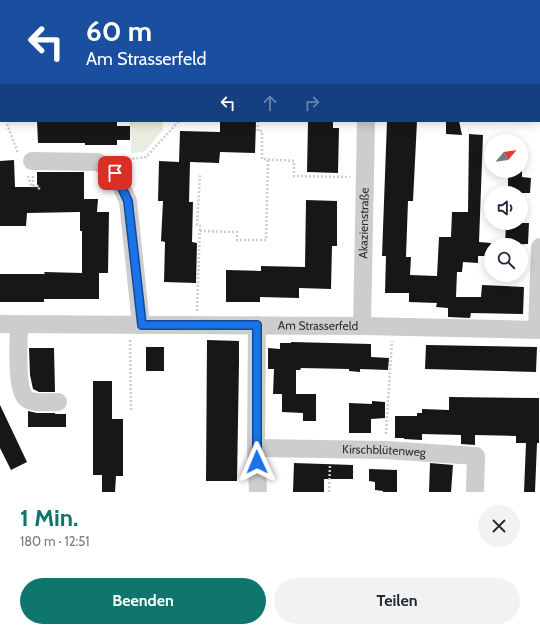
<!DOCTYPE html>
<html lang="de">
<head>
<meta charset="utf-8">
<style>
	:root { --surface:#fff; --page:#f2f2f3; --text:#1f2937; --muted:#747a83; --accent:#0f766e }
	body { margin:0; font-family:Cabin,sans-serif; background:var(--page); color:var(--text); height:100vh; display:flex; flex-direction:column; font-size:15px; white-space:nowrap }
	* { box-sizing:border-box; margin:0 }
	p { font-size:13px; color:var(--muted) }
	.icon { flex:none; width:22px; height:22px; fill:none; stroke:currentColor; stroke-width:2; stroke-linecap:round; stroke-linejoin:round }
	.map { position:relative; height:492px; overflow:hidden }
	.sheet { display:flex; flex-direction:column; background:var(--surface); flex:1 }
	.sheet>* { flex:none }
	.banner { position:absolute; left:0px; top:0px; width:540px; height:122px; box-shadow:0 2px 10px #0003; background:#1a4fa0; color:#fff; overflow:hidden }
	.needle { width:26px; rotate:61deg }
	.controls { position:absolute; left:484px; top:134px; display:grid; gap:8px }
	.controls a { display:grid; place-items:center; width:44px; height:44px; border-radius:50%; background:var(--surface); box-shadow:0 2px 10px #0003; font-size:20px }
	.pin { position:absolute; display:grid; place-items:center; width:34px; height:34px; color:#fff; margin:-17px; border-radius:8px; box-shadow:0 2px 6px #0006 }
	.me { position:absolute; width:44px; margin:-22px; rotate:359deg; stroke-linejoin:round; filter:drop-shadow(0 0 3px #0008) }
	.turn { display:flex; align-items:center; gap:14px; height:84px; padding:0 20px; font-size:18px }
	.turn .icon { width:52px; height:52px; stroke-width:2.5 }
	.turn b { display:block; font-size:28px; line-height:34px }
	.lanes { display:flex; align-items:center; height:38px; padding:0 20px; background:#0003; justify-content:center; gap:20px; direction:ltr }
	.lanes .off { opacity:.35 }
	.round { display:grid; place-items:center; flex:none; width:42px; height:42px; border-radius:21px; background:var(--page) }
	.overview { display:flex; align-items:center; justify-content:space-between; height:68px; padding:0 20px }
	h1 { font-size:24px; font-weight:700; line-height:30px; color:var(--accent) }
	.action { display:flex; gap:8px; margin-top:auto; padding:8px 20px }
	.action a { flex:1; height:46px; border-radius:24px; background:var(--accent); color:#fff; font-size:16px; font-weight:700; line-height:46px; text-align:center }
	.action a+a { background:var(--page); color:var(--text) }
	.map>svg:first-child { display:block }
	.green { fill:#e9eddf }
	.building { fill:#171717 }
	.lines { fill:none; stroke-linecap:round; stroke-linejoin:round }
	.path { stroke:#cdcdcd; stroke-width:2.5; stroke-dasharray:2 2; stroke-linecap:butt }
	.minor { stroke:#cdcdcd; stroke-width:18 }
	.route-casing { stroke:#114b97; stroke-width:10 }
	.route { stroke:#1a73e8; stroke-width:7 }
	.labels { text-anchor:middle; stroke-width:4; stroke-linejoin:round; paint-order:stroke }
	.street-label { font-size:12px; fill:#303030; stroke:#fff }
</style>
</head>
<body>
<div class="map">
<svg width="540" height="492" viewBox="0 0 540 492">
	<rect width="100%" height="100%" fill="#fff"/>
	<polygon class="green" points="130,121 163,121 163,130 144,152 131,153"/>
	<g class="building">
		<polygon points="37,121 117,121 117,126 130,126 130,140 117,140 117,145 85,145 85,143 38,143"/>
		<polygon points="220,121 256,122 255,153 220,152 219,163 190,162 189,202 193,202 192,242 197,243 196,283 164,282 165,242 161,241 163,201 158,201 159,161 179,162 180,131 220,132"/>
		<polygon points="308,121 333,121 333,128 339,128 338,173 307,172"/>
		<polygon points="387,121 417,121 413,201 408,201 406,257 411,257 410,275 437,276 439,237 451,237 452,212 468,212 469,134 483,135 479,242 491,243 491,256 478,256 478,263 463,262 462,272 457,272 456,297 481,297 482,285 524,287 523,314 471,313 470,318 448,317 448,308 436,307 437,303 409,302 409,293 385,293 386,256 382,256"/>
		<polygon points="446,121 459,121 462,135 446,134"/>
		<polygon points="14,160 15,187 37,187 37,172 84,172 84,199 98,199 97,212 109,212 108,273 99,273 99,299 44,299 44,302 0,302 0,274 45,274 44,272 82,273 82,231 80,231 80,212 27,213 26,226 0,226 0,161"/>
		<polygon points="508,171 522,171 522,177 531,178 530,193 508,193"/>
		<polygon points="306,200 337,201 337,246 332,246 331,289 299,288 299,298 260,297 260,302 226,302 226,270 261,271 261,266 305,267"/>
		<polygon points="506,223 529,223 528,244 505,245"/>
		<polygon points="207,340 239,341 239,362 237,481 206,481"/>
		<polygon points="291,342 371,344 371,357 389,358 388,370 360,369 360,372 349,371 349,369 301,368 300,370 296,370 296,394 316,394 316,421 303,421 303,413 282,412 282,394 273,394 274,369 268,369 268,348 280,349 280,343 291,343"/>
		<polygon points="426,345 537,347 536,372 425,369"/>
		<rect x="146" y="347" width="18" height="24"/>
		<polygon points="29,348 54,348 55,392 39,392 33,389 30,375"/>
		<polygon points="93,381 112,381 112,419 123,419 123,476 116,476 115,492 102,492 102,475 93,475"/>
		<polygon points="449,397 539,398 539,443 537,443 535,492 524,492 526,443 516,443 516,436 475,435 475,445 461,444 461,435 422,434 422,440 404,439 404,438 395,438 395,416 417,416 417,413 422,413 422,409 449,410"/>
		<polygon points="372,401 385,402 385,418 371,419 371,433 349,433 349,403 372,404"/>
		<polygon points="0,405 27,462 11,470 0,448"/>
		<polygon points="28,411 37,413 55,413 55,414 66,414 66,427 28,427"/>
		<polygon points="294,463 353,465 353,479 324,479 324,492 293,492"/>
		<polygon points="430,463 453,465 451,492 429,492"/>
		<polygon points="369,469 397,470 397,492 383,492 383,491 375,490 375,482 369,481"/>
	</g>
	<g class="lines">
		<g class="path">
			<polyline points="430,0 431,1"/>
			<polyline points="258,121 258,131 262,131 262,159 294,161 294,176 350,177"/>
			<polyline points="7,124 18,153"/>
			<polyline points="126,163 130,159 146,157 179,121"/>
			<polyline points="28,176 31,186 39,186 39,190"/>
			<polyline points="33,176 33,186"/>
			<polyline points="200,231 237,232 237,240 266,240 268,159"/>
			<polyline points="197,311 200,226 197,225 200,175"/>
			<polyline points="130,340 131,412"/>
			<polyline points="386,434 392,341"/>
			<polyline points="329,492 330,464"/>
		</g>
		<g class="minor">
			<polyline points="378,1 378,0"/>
			<polyline points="539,37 540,37"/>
			<polyline points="32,161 98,162 115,173 128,201 141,325"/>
			<path id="s1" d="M0 324 362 326 540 330"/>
			<path d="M19 324C19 339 15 391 27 399 34 404 49 402 58 402"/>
			<polyline points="257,325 256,448 258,492"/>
			<path id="s2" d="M362 326 366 121"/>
			<polyline points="537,330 540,247"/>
			<path id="s3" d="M256 448 385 450 476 456 475 492"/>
		</g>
	</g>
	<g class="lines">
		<g class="route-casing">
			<polyline id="route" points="115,173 128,201 142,325 257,325 257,462"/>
		</g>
		<use href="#route" class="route"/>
	</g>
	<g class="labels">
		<g class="street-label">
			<text dy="4" stroke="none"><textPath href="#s2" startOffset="103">Akazienstraße</textPath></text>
			<text dy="4" stroke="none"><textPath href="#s1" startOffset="318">Am Strasserfeld</textPath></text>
			<text dy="4" stroke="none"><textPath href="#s3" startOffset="128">Kirschblütenweg</textPath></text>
		</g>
	</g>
</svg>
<div class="controls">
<a><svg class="needle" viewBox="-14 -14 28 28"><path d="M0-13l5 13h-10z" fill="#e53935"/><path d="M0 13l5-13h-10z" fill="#747a83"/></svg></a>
<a><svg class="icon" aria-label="sound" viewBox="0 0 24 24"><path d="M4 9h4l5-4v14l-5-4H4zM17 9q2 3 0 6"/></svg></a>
<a><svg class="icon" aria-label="search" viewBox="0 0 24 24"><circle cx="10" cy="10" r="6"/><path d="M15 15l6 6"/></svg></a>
</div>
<div class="pin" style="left:115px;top:173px;background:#d93025"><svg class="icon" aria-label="arrive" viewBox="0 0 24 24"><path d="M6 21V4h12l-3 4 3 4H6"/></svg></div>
<svg class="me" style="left:257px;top:462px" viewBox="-20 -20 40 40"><path d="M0-17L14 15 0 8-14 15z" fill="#1a73e8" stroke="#fff" stroke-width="4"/></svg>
<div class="banner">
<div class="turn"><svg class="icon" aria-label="left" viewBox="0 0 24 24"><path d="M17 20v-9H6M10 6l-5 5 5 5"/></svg><div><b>60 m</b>Am Strasserfeld</div></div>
<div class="lanes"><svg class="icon" aria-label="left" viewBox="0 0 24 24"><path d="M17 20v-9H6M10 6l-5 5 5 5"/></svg><svg class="icon off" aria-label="ahead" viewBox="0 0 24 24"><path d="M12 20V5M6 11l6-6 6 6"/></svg><svg class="icon off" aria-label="right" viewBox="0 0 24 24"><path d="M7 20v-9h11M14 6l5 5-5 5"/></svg></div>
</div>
</div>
<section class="sheet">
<div class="overview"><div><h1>1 Min.</h1><p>180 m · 12:51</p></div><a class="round"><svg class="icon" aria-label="close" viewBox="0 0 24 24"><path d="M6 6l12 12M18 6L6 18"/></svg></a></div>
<div class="action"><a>Beenden</a><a>Teilen</a></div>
</section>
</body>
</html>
